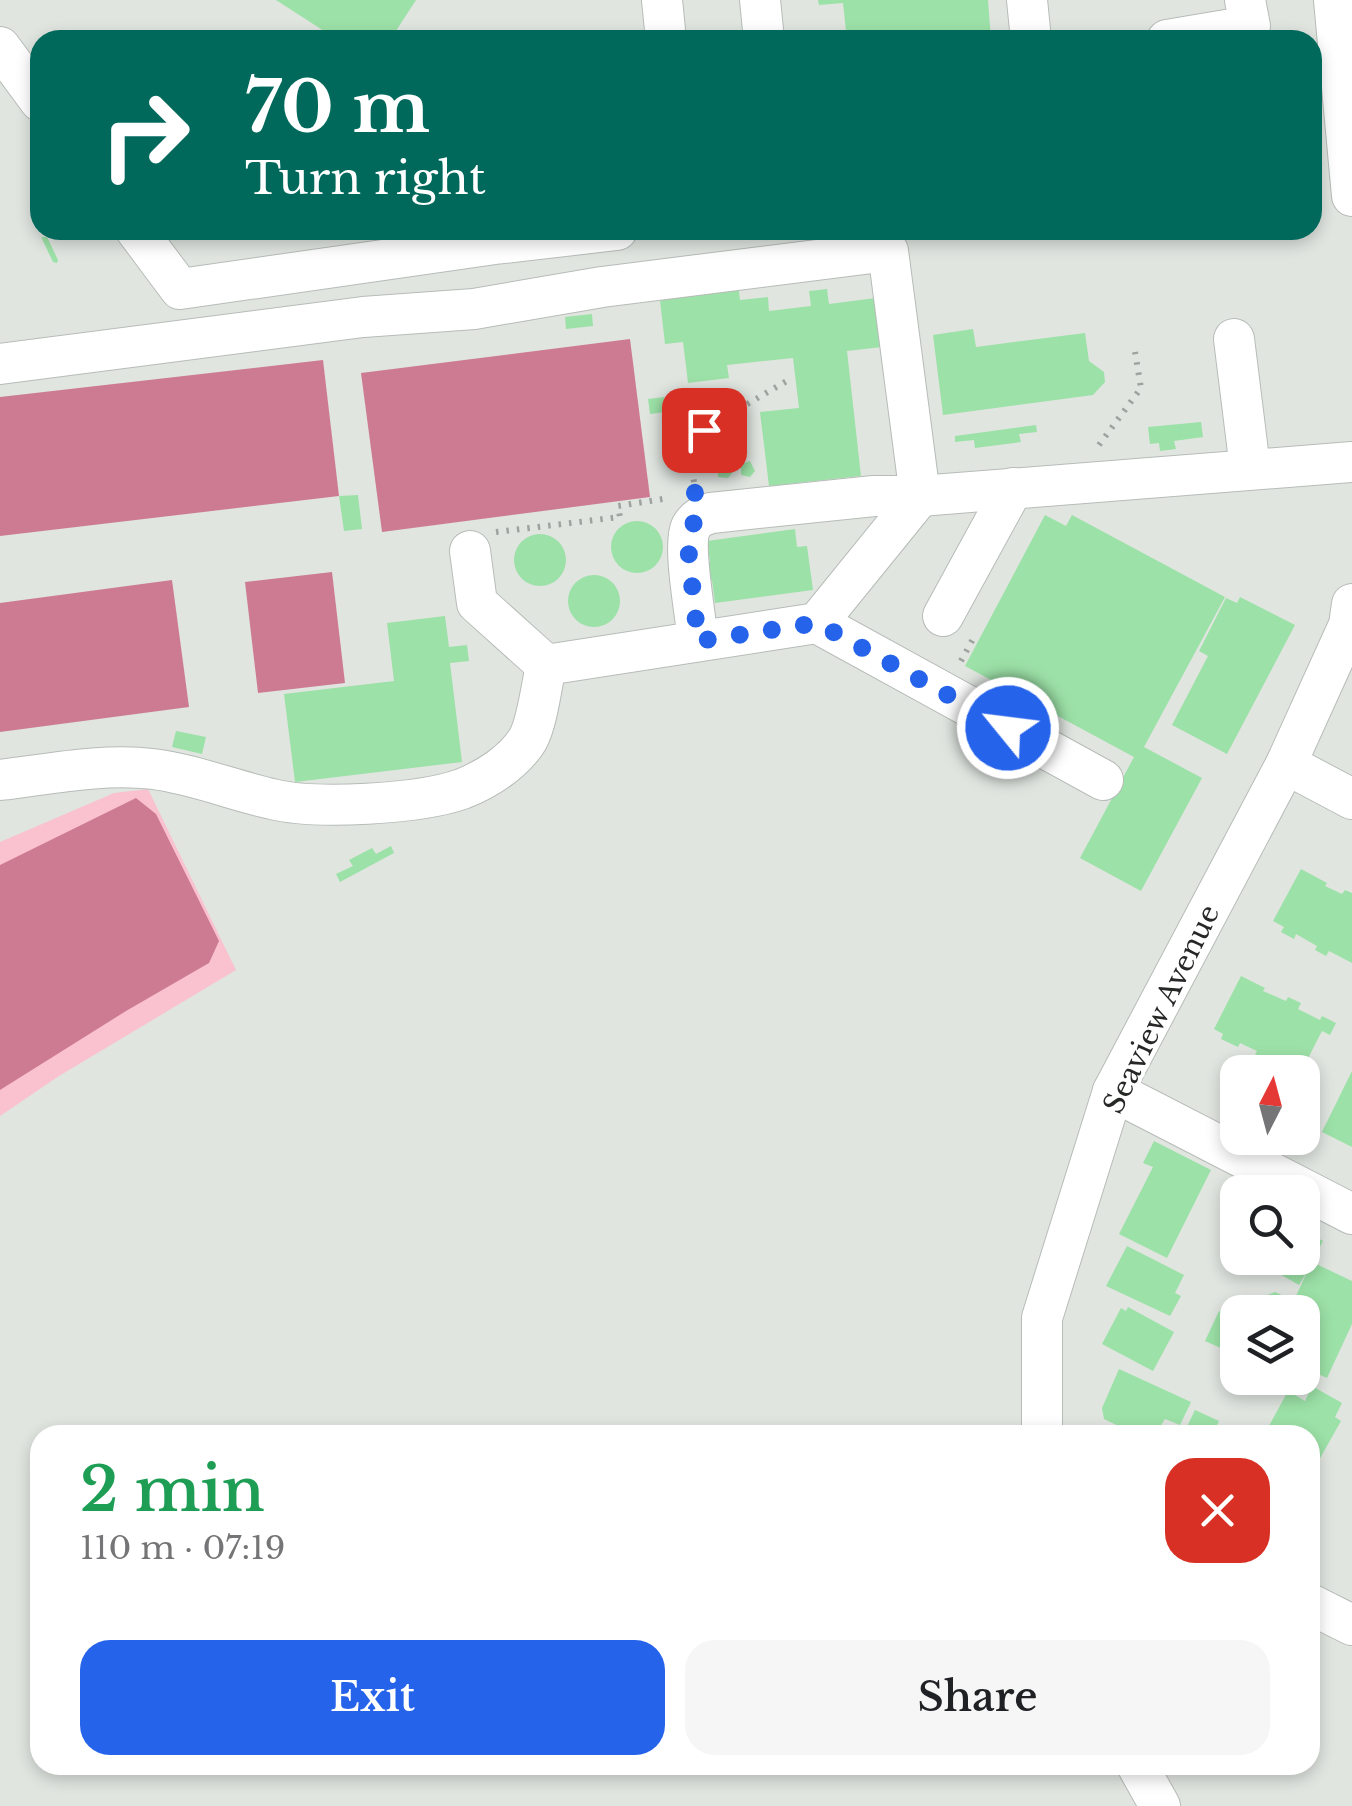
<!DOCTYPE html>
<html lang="en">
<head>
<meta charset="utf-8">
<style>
	:root { --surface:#fff; --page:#f6f6f6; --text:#202124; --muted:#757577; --accent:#2563eb }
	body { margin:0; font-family:"Libre Baskerville",serif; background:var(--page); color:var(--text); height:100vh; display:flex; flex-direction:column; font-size:38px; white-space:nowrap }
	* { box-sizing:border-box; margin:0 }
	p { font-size:32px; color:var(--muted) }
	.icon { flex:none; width:55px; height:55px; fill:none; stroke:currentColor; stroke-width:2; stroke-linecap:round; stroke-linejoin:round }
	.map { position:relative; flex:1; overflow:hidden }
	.panel { position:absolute; left:30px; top:1425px; width:1290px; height:350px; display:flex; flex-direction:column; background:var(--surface); border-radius:30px; box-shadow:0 5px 15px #0003 }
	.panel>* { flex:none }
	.guide { position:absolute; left:30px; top:30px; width:1292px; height:210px; border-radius:30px; box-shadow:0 5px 15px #0003; background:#00695c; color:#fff; overflow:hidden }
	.needle { width:65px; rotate:6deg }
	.buttons { position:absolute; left:1220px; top:1055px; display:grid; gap:20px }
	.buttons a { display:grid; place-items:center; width:100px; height:100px; border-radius:20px; background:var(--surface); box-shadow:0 5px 15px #0003; font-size:50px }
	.pin { position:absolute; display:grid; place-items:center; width:85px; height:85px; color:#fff; margin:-42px; border-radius:20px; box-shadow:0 5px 15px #0006 }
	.me { position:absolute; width:110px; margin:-55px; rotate:299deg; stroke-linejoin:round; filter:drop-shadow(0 0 8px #0008) }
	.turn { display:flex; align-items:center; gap:35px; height:210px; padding:0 50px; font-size:45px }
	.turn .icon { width:130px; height:130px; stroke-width:2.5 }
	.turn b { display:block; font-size:70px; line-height:85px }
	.round { display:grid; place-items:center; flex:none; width:105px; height:105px; border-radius:30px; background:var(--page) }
	.head { display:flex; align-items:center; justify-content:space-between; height:170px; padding:0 50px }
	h1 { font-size:60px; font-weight:600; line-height:75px; color:#1e9e55 }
	.primary-button { display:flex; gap:20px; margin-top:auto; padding:20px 50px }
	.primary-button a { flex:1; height:115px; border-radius:30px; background:var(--accent); color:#fff; font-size:40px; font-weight:600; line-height:115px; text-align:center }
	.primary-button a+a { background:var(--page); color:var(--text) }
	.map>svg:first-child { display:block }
	.green { fill:#fac2cf }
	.water { fill:#cd7b92 }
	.building { fill:#9ce1a7 }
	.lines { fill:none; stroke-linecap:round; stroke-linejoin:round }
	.minor-casing { stroke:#b7bcb8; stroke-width:42 }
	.path { stroke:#9fa39f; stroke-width:6; stroke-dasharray:2.5 8; stroke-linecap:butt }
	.minor { stroke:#fff; stroke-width:40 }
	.route { stroke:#2563eb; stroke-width:18; stroke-dasharray:0 32.4 }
	.labels { text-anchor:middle; stroke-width:8; stroke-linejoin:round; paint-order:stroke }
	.street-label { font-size:28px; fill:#262826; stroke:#fff }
</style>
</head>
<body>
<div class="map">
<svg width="1352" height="1806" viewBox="0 0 1352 1806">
	<rect width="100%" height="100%" fill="#e0e5e0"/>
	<polygon class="green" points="148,789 236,970 59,1076 0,1116 0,842 114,793"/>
	<g class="water">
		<polygon points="630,339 650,497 382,532 361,373"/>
		<polygon points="323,360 339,496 0,536 0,397"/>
		<polygon points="332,572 345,683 258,693 245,582"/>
		<polygon points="172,580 189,707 0,732 0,603"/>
		<polygon points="136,798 156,814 219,941 209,963 126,1011 0,1090 0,865"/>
	</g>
	<g class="building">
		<polygon points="276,0 416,0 390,40 338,40"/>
		<polygon points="818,0 988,0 991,40 847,40 843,3 819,5"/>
		<polygon points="41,237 47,237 58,260 57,263 53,262"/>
		<polygon points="738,283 740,300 768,297 769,311 811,306 809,291 827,289 829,304 876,298 882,347 847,351 861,476 769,486 760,412 799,408 793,358 727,365 729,378 688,383 683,342 665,344 659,292"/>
		<polygon points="592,314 593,326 566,329 565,317"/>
		<polygon points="973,329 976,347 1085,333 1089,361 1104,372 1105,382 1093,395 943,415 933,335"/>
		<polygon points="664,397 666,412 650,414 648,399"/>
		<polygon points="1201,422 1203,437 1174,441 1176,449 1160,451 1159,443 1150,444 1148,427"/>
		<polygon points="1036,425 1037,432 1019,434 1021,442 975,448 974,440 955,442 955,436"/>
		<polygon points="750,461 755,471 750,477 741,475 741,464"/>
		<polygon points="725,463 733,472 728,478 718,477 718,467"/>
		<polygon points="358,495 362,529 344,531 339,496"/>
		<polygon points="1045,515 1066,526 1072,515 1225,597 1144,747 1202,778 1141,891 1080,858 1134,757 965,666"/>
		<circle cx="637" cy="547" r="26"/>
		<polygon points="795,529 797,547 807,546 813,590 715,603 712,580 705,581 702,563 710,562 707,541"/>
		<circle cx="540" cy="560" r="26"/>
		<circle cx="594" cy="601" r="26"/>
		<polygon points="1240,597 1295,625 1227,754 1172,725 1208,656 1199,651 1226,598 1237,603"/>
		<polygon points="445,616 449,647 467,645 469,661 450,663 462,762 295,782 284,694 394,681 387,623"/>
		<polygon points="176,731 206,737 202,754 172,747"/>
		<polygon points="391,846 394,853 340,882 336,874 353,866 349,860 372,848 376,854"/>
		<polygon points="1301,869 1327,883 1325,886 1342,894 1345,890 1352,893 1352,963 1329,951 1326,956 1315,950 1317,946 1296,934 1294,939 1281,932 1284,927 1273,921"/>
		<polygon points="1241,976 1265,988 1263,991 1286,1001 1288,997 1301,1003 1298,1009 1320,1020 1322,1016 1336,1023 1330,1035 1322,1031 1301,1072 1289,1072 1255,1054 1257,1051 1240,1043 1238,1047 1221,1039 1223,1034 1214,1029"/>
		<polygon points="1352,1071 1352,1147 1322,1132"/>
		<polygon points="1154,1141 1211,1170 1167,1258 1119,1234 1153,1167 1143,1163"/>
		<polygon points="1302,1229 1323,1241 1312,1262 1352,1281 1352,1324 1327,1378 1302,1367 1302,1312 1262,1312 1259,1308 1265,1296 1275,1292 1286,1297 1290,1309 1308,1270 1299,1285 1262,1264 1266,1258 1302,1258"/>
		<polygon points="1127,1246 1184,1275 1175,1293 1181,1296 1170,1316 1106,1286"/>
		<polygon points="1128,1307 1174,1332 1153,1371 1102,1344 1121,1308 1126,1311"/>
		<polygon points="1219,1311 1238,1319 1223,1349 1205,1341"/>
		<polygon points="1119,1369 1191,1402 1180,1425 1165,1419 1155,1435 1132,1425 1125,1429 1104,1419 1102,1408"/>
		<polygon points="1312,1386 1342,1403 1335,1417 1341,1421 1310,1476 1310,1435 1264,1435 1288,1391 1305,1401"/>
		<polygon points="1195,1410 1219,1421 1213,1435 1183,1435"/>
	</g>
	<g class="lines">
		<g class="minor-casing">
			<g id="minor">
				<polyline points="662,0 666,40"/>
				<polyline points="760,0 764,40"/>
				<polyline points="1027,0 1031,40"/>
				<polyline points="1334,0 1352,196"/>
				<polyline points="1167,40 1250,26 1245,0"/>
				<polyline points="0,47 40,101"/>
				<polyline points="136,230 180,289 495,244 617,230"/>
				<polyline points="1234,339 1250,468"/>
				<polyline points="0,364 363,317 474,309 602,287 888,251 920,496 817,623 546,665"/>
				<polyline points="470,551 477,603 546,665"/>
				<polyline points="943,616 1013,488"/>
				<polyline points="817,623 1103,780"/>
				<path d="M698 641C696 617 682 545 691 527 696 518 702 516 711 513L874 496H920L1352 462"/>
				<polyline points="1286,764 1352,799"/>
				<path d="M0 780C50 774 103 763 153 769 193 774 232 790 272 799 316 810 419 804 462 789 487 779 514 762 528 739 537 723 542 684 546 665"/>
				<polyline points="1113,1091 1352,1214"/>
				<polyline points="1042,1435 1042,1318 1113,1091 1286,764 1349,625 1352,604"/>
				<polyline points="1310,1604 1352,1625"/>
				<polyline points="1137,1765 1160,1806"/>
			</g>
		</g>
		<g class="path">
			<polyline points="682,432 703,430"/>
			<polyline points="1099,445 1141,388 1135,352"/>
			<polyline points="694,482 692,469 703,430 790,379"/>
			<polyline points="496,532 620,517 618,506 669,498"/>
			<polyline points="961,661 974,637"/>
		</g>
		<use href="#minor" class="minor"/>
	</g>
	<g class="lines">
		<polyline class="route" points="704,430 692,469 698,518 689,529 688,546 698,641 817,623 1008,728"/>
	</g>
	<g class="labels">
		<g class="street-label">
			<text transform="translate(1161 1009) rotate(-64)" y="10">Seaview Avenue</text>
		</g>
	</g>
</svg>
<div class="buttons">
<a><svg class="needle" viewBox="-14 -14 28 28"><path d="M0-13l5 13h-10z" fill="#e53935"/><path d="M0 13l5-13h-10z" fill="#757577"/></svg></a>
<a><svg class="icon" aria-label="search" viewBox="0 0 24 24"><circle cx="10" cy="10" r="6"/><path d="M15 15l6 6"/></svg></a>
<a><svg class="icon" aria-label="layers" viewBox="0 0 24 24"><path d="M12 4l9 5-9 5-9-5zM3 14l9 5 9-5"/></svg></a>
</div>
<div class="pin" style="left:704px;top:430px;background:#d93025"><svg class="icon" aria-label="arrive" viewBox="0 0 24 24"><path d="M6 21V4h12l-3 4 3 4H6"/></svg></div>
<svg class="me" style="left:1008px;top:728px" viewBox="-20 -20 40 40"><circle r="17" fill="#2563eb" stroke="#fff" stroke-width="3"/><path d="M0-11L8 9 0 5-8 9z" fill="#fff"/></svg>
<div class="guide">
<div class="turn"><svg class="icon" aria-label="right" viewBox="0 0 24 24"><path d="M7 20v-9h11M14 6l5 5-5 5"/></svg><div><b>70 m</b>Turn right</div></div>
</div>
<section class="panel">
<div class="head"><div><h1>2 min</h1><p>110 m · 07:19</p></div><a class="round" style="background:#d93025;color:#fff"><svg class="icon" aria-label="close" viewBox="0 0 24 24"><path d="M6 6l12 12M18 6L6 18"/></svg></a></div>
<div class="primary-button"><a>Exit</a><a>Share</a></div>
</section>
</div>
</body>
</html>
